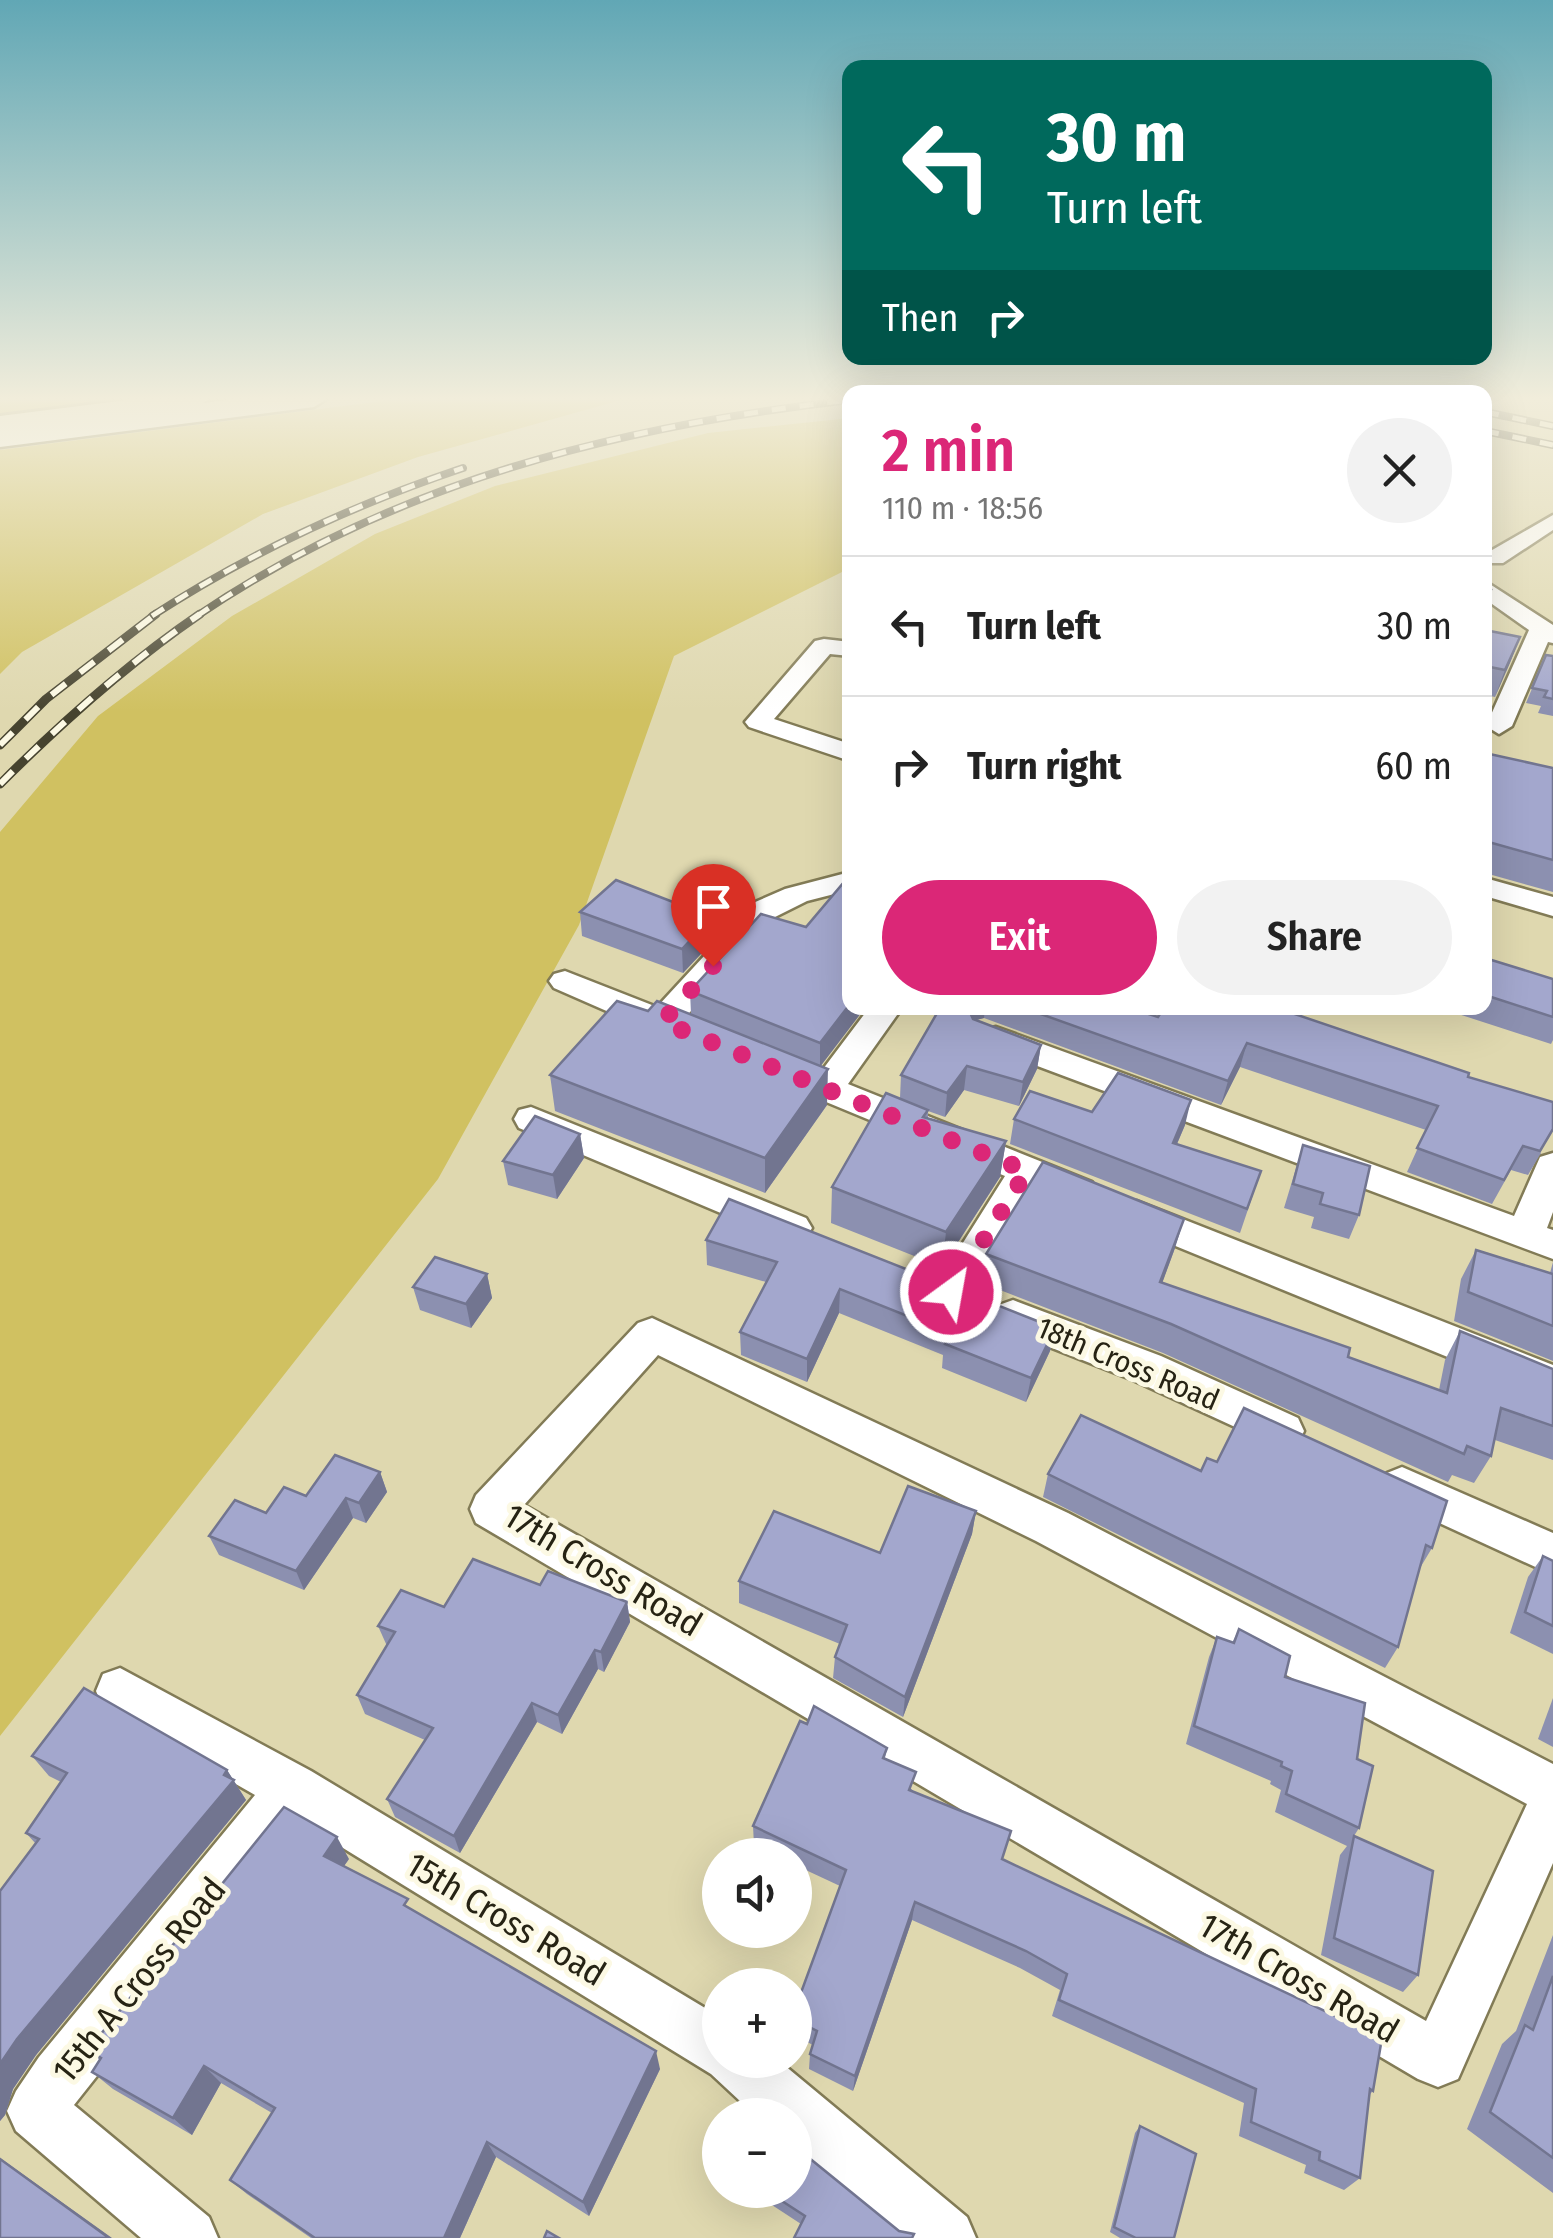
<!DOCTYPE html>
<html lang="en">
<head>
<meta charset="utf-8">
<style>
	:root { --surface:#fff; --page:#f2f2f2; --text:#222; --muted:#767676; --line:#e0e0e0; --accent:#db2777 }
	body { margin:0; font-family:"Fira Sans Condensed",sans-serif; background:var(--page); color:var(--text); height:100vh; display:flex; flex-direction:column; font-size:38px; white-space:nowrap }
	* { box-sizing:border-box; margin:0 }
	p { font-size:32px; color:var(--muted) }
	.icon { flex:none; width:55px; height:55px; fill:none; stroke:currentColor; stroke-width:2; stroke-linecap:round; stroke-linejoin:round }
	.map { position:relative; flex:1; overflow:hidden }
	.drawer { position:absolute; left:842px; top:385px; width:650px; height:630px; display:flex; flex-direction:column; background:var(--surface); border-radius:20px; box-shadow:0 10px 40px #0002 }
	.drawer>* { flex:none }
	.guide { position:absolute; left:842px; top:60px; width:650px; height:305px; border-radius:20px; box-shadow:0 10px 40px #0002; background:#00695c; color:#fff; overflow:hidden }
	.tools { position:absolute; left:702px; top:1838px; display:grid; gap:20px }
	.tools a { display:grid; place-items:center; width:110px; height:110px; border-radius:50%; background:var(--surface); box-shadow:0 10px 40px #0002; font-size:50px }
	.pin { position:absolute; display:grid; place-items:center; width:85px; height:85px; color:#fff; margin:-102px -42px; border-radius:50% 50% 50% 0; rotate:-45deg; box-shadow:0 0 10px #0007 }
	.pin .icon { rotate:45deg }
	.me { position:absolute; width:110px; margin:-55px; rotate:32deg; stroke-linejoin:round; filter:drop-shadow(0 0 8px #0008) }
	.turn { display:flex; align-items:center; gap:35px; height:210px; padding:0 40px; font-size:45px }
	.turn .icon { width:130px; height:130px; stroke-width:2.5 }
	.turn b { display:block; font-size:70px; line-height:85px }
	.then { display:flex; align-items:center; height:95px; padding:0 40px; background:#0003; gap:20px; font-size:38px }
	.round { display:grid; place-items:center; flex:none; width:105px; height:105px; border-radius:52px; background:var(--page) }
	.overview { display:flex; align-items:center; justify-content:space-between; height:170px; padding:0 40px }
	h1 { font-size:60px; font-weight:600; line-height:75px; color:var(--accent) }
	.cta { display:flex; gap:20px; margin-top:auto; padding:20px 40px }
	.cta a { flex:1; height:115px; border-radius:60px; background:var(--accent); color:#fff; font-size:40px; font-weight:600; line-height:115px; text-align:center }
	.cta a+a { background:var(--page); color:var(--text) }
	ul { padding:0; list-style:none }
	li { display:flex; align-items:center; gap:30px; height:140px; padding:0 40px; border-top:2px solid var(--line) }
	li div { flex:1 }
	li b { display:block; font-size:38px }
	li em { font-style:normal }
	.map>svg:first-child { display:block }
	.green { fill:#d0c161 }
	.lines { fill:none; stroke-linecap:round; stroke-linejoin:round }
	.minor-casing { stroke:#827b56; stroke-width:5 }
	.tertiary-casing { stroke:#827b56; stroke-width:6 }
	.trunk-casing { stroke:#827b56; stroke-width:5 }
	.minor { fill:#fff; fill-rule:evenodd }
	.tertiary { fill:#fff; fill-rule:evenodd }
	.trunk { fill:#fff; fill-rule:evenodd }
	.rail-far1-casing { stroke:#46432f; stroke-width:8 }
	.rail-casing { stroke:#46432f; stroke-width:9 }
	.rail-far1 { stroke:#fcf9e4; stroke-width:5; stroke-dasharray:14; stroke-linecap:butt }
	.rail { stroke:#fcf9e4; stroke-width:6; stroke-dasharray:18; stroke-linecap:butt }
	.wall { fill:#8c90b0 }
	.shaded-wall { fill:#727590 }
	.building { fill:#a3a7cd; stroke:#727590; stroke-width:2.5 }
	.route { stroke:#db2777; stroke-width:18; stroke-dasharray:0 32.4 }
	.labels { text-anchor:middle; stroke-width:10; stroke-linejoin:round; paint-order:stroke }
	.street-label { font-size:30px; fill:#262314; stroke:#fcf9e4 }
	.near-street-label { font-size:35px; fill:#262314; stroke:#fcf9e4 }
</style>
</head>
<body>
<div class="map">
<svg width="1553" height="2238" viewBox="0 0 1553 2238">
	<rect width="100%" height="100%" fill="#dfd8af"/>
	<g class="green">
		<polygon points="0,398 130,398 0,416"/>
		<polygon points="406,398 628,398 418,457 263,514 22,652 0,674 0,450"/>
		<polygon points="850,418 850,568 674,656 579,925 438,1179 0,1736 0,832 98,716 232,616 375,534 495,486 708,433"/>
	</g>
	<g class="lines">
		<g class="minor-casing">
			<g id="minor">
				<polygon points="1553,515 1553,530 1503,563 1487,563 1487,553"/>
				<polygon points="1485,581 1553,625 1553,643 1548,642 1512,726 1499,734 1486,726 1529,630 1485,599"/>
				<polygon points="824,639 850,642 850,656 830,654 774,719 850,744 850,761 749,727 745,722 815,641"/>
				<polygon points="850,872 850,890 807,901 775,917 674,1030 662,1033 650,1030 554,988 549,981 554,974 565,971 657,1007 753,903 785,889"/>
				<polygon points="1485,878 1553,897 1553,916 1485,896"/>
				<polygon points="869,1008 902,1008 848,1084 1092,1182 1097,1192 1092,1202 1079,1206 1035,1189 965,1303 951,1307 937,1303 932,1292 1005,1176 773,1080 768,1072 773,1064 785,1060 820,1073"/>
				<polygon points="996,1027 1514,1216 1540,1157 1553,1153 1553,1212 1547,1228 1553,1230 1553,1259 984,1046 979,1038 984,1030"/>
				<polygon points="531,1107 806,1218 812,1228 806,1238 793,1242 780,1238 519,1128 514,1119 519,1110"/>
				<polygon points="1137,1201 1553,1365 1553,1400 1124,1225 1118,1215 1124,1205"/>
				<polygon points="1013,1300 1161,1356 1298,1418 1304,1431 1298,1444 1283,1449 1133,1380 999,1327 993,1316 999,1305"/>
				<path d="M652 1318 1068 1513 1553 1764V1863L1458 2079 1438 2087 1418 2079 476 1523 470 1509 476 1495 638 1323ZM658 1355 1036 1541 1527 1804 1426 2021 524 1505Z"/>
				<polygon points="1402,1467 1553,1533 1553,1575 1387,1499 1380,1486 1387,1473"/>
				<polygon points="120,1668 311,1771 720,2017 720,2060 778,2060 967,2217 976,2238 899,2238 795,2149 795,2115 755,2115 711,2074 299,1821 74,2105 209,2217 218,2238 141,2238 16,2131 7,2111 16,2091 39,2057 255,1795 103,1708 96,1691 103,1674"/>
			</g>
		</g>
		<g class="tertiary-casing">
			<polygon id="tertiary" points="143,398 211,398 200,405 0,430 0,416"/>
		</g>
		<g class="trunk-casing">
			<polygon id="trunk" points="242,398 328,398 314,407 0,447 0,429"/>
		</g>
		<use href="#minor" class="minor"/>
		<use href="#tertiary" class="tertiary"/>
		<use href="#trunk" class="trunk"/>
		<g class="rail-far1-casing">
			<g id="rail-far1">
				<polyline points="1485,412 1553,426"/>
				<polyline points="1485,431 1553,445"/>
				<path d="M152 616C249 553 353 505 463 468"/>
				<path d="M197 616C392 483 618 426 850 400"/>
			</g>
		</g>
		<g class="rail-casing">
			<g id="rail">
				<polyline points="0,745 46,699 156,614"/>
				<path d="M0 784C63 721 127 664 200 614"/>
			</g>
		</g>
		<use href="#rail-far1" class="rail-far1"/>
		<use href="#rail" class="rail"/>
	</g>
	<g class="wall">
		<polygon points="1485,398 1504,398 1503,402 1489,400 1488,403 1485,403"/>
		<polygon points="1485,630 1520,637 1495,697 1485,695"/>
		<polygon points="1546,655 1553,656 1553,716 1538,713 1541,706 1526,703"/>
		<polygon points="1485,753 1553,768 1553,892 1485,873"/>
		<polygon points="850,875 821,1066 827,1105 765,1193 555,1111 550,1075 648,1011 691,1014 690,991 806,927"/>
		<polygon points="580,912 713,941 683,973 582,936"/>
		<polygon points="1485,958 1553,979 1553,1040 1551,1044 1449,1011 1450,1008 1485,1008"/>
		<polygon points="940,1008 1130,1008 1158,1017 1468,1077 1541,1153 1528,1175 1511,1170 1492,1204 1407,1172 1426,1130 1240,1067 1221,1105 984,1018 976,1020 1041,1045 1037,1069 1019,1106 964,1090 945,1117 928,1111 928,1119 1006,1141 1000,1177 942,1267 831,1223 832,1187 900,1098 901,1075"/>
		<polygon points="1092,1112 1185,1125 1177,1144 1261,1171 1240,1233 1010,1144 1014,1119"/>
		<polygon points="580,1134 584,1158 557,1199 508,1185 503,1161"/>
		<polygon points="1303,1145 1359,1215 1349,1239 1311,1228 1314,1217 1284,1208"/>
		<polygon points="706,1240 1055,1328 1050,1351 1026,1402 942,1368 943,1355 839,1313 807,1382 741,1355 740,1332 766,1282 707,1265"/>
		<polygon points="1175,1248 1162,1283 1348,1357 1439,1390 1445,1360 1460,1331 1553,1369 1553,1460 1495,1440 1491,1456 1474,1483 1452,1475 1448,1482 1163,1353 982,1283 986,1254"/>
		<polygon points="1476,1250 1550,1273 1553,1262 1553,1361 1454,1321 1461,1279"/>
		<polygon points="487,1274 492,1298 471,1328 420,1310 413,1287"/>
		<polygon points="1201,1471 1432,1548 1420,1568 1398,1647 1385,1668 1043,1497 1048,1474"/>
		<polygon points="380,1472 387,1492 366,1523 353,1518 304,1590 219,1555 209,1536 306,1496"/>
		<polygon points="976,1511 972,1534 903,1717 833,1678 835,1657 840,1644 739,1603 739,1581 880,1553"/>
		<polygon points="1543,1556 1553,1561 1553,1654 1510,1633 1528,1577"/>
		<polygon points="540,1585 627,1602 630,1622 604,1672 598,1669 562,1734 537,1722 460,1853 395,1817 387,1799 425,1740 365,1714 357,1695 387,1646 378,1626 444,1607"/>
		<polygon points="1239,1629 1285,1677 1357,1759 1359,1828 1354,1836 1418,1975 1403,1992 1321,1955 1340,1855 1347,1846 1275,1812 1281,1790 1270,1784 1271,1781 1186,1744 1209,1657 1217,1637 1232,1643"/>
		<polygon points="1553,1698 1553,1747 1538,1739"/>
		<polygon points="807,1724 887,1748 885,1758 913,1791 1003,1859 1373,2091 1369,2095 1360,2178 1344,2190 1304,2173 1306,2165 1239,2136 1244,2103 1052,2016 1060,1990 1020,1968 912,1920 853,2091 809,2069 810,2054 813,2045 795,2036 795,2009 840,1886 795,1865 795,1855 774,1855 754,1845 753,1826"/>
		<polygon points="32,1756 227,1770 246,1800 36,2055 13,2089 5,2115 0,2121 0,1891 36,1844 26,1833 61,1782 49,1776"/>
		<polygon points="349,1859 344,1866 660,2069 589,2216 496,2157 460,2238 311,2238 247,2194 230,2180 272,2113 221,2083 192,2135 113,2089 92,2072 100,2060 88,2050"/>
		<polygon points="1553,1935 1553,2193 1467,2129 1502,2044 1516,2031"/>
		<polygon points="1140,2126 1174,2238 1120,2238 1110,2232 1135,2133"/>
		<polygon points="808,2157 899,2231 801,2224 749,2190 795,2190"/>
	</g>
	<g class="shaded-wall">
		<polygon points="1520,637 1510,663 1495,697 1505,670"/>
		<polygon points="712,917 713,941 683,973 682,949"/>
		<polygon points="850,1004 850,1008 865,1008 820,1067 820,1043"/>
		<polygon points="968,1008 985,1008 984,1018 972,1021"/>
		<polygon points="1247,1043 1240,1067 1221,1105 1228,1081"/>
		<polygon points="1041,1045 1037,1069 1019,1106 1023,1082"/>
		<polygon points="967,1066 964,1090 945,1117 947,1093"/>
		<polygon points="828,1069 827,1105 765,1193 765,1158"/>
		<polygon points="1191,1100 1185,1125 1167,1167 1173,1143"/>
		<polygon points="580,1134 584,1158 557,1199 553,1175"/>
		<polygon points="1006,1141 1000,1177 942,1267 946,1232"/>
		<polygon points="1184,1219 1175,1248 1152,1311 1160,1282"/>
		<polygon points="487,1274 492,1298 471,1328 466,1304"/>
		<polygon points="840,1289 839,1313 807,1382 807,1359"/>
		<polygon points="1055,1328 1050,1351 1026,1402 1031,1378"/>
		<polygon points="380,1472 387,1492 366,1523 359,1503"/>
		<polygon points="346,1498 353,1518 304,1590 296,1571"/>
		<polygon points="976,1511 972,1534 903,1717 905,1697"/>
		<polygon points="627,1602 630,1622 604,1672 601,1652"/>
		<polygon points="595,1650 598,1669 562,1734 558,1715"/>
		<polygon points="532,1703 537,1722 460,1853 454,1836"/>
		<polygon points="227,1770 246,1800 36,2055 13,2089 5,2115 0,2121 0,2064 17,2039"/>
		<polygon points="337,1837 349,1859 336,1877 324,1856"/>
		<polygon points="915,1902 912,1920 853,2091 855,2076"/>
		<polygon points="656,2051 660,2069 589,2216 583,2202"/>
		<polygon points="204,2066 221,2083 192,2135 173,2118"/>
		<polygon points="487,2142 496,2157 460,2238 444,2238"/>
		<polygon points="0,2158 112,2238 109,2238 0,2159"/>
	</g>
	<g class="building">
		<polygon points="1485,589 1491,590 1485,601"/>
		<polygon points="1485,630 1520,637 1505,670 1485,666"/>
		<polygon points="1546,655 1553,656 1553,699 1544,697 1547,691 1532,688"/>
		<polygon points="1485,753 1553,768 1553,860 1485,841"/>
		<polygon points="850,875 850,1004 820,1043 690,991 761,914 806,927"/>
		<polygon points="616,880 712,917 682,949 580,912"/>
		<polygon points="1485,958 1553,979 1553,1017 1485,995"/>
		<polygon points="617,1001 648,1011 657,1001 828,1069 765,1158 550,1075"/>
		<polygon points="940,1008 968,1008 973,1019 1041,1045 1023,1082 967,1066 947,1093 901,1075"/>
		<polygon points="1024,1008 1130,1008 1158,1017 1164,1008 1277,1008 1469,1073 1468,1077 1553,1102 1553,1129 1540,1151 1523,1146 1504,1180 1417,1148 1438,1106 1247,1043 1228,1081"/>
		<polygon points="1118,1073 1191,1100 1173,1143 1261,1171 1247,1209 1014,1119 1030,1091 1092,1112"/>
		<polygon points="886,1093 928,1110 923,1117 1006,1141 946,1232 832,1187"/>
		<polygon points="535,1116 580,1134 553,1175 503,1161"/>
		<polygon points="1303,1145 1370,1166 1359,1215 1320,1204 1323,1193 1293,1184"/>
		<polygon points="1043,1162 1184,1219 1160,1282 1350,1348 1348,1357 1447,1393 1460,1331 1553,1369 1553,1426 1501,1408 1491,1456 1467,1446 1464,1454 1171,1324 986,1254"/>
		<polygon points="729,1199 1055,1328 1031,1378 945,1344 950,1333 840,1289 807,1359 740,1332 777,1262 706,1240"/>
		<polygon points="1476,1250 1553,1274 1553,1326 1468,1292"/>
		<polygon points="435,1257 487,1274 466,1304 413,1287"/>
		<polygon points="1244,1408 1447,1501 1432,1548 1426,1545 1398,1647 1048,1474 1081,1415 1201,1471 1207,1458 1217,1462"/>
		<polygon points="335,1455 380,1472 359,1503 346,1498 296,1571 209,1536 235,1500 266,1513 284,1487 306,1496"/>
		<polygon points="908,1486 976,1511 905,1697 835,1657 847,1625 739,1581 774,1511 880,1553"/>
		<polygon points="1543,1556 1553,1561 1553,1626 1525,1612"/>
		<polygon points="473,1559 540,1585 548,1571 627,1602 601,1652 595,1650 558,1715 532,1703 454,1836 387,1799 433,1728 357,1695 395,1632 378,1626 401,1590 444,1607"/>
		<polygon points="1239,1629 1290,1656 1285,1677 1365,1703 1357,1759 1373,1766 1359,1828 1286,1794 1292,1771 1281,1766 1282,1762 1194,1726 1217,1637 1234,1643"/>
		<polygon points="84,1688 227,1770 224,1775 234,1780 17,2039 0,2064 0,1891 39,1839 26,1833 67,1773 32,1756"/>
		<polygon points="814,1706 887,1748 883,1758 916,1772 909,1790 1011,1831 1002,1859 1382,2038 1373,2091 1370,2089 1360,2178 1319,2160 1320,2152 1251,2122 1256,2089 1059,2000 1067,1974 1026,1951 915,1902 855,2076 810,2054 817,2031 795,2020 795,2009 846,1870 753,1826 800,1721 807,1724"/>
		<polygon points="284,1807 337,1837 324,1856 408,1899 404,1905 656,2051 583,2202 487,2142 444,2238 315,2238 230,2180 275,2108 204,2066 173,2118 92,2072 101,2058 88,2050"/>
		<polygon points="1354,1836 1433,1871 1418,1975 1334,1938"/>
		<polygon points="1553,1976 1553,2158 1490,2112 1525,2025 1533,2030"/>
		<polygon points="743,2106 758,2115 738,2115"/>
		<polygon points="1140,2126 1196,2154 1174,2238 1136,2238 1114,2227"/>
		<polygon points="795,2141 808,2157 899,2231 914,2234 912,2238 794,2238 805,2216 765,2190 795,2190"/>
		<polygon points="0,2159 109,2238 0,2238"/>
		<polygon points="547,2231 559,2238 544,2238"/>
	</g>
	<linearGradient id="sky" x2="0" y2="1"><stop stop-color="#61a7b5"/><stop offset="0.56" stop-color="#f1eddb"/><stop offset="1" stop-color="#f1eddb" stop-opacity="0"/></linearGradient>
	<rect width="1553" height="712" fill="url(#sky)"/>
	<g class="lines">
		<polyline class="route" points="713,966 662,1022 1027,1171 951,1292"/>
	</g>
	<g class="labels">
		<g class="street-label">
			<text transform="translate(1128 1364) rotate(23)" y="10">18th Cross Road</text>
		</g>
		<g class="near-street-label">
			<text transform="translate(603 1570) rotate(31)" y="12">17th Cross Road</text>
			<text transform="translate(506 1919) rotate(31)" y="12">15th Cross Road</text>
			<text transform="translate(1299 1978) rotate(30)" y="12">17th Cross Road</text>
			<text transform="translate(139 1980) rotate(-51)" y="12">15th A Cross Road</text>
		</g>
	</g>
</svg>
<div class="tools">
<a><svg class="icon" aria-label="sound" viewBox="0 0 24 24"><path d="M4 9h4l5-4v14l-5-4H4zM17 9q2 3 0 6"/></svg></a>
<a>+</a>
<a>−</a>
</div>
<div class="pin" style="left:713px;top:966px;background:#d93025"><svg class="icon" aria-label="arrive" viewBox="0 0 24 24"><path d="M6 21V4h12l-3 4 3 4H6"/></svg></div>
<svg class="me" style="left:951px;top:1292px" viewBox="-20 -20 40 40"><circle r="17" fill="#db2777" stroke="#fff" stroke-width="3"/><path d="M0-11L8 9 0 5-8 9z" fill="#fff"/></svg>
<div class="guide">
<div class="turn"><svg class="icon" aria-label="left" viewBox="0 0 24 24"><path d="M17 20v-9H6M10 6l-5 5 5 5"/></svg><div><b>30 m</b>Turn left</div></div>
<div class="then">Then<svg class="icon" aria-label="right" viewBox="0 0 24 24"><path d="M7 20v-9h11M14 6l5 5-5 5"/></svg></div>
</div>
<section class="drawer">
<div class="overview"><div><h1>2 min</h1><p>110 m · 18:56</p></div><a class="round"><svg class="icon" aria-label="close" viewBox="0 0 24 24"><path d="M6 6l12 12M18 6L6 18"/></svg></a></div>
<ul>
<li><svg class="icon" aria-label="left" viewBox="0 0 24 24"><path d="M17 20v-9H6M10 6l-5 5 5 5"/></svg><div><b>Turn left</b></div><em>30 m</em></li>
<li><svg class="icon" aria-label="right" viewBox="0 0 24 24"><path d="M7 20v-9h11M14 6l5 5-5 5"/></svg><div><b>Turn right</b></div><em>60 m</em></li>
</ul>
<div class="cta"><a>Exit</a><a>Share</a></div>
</section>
</div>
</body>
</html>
